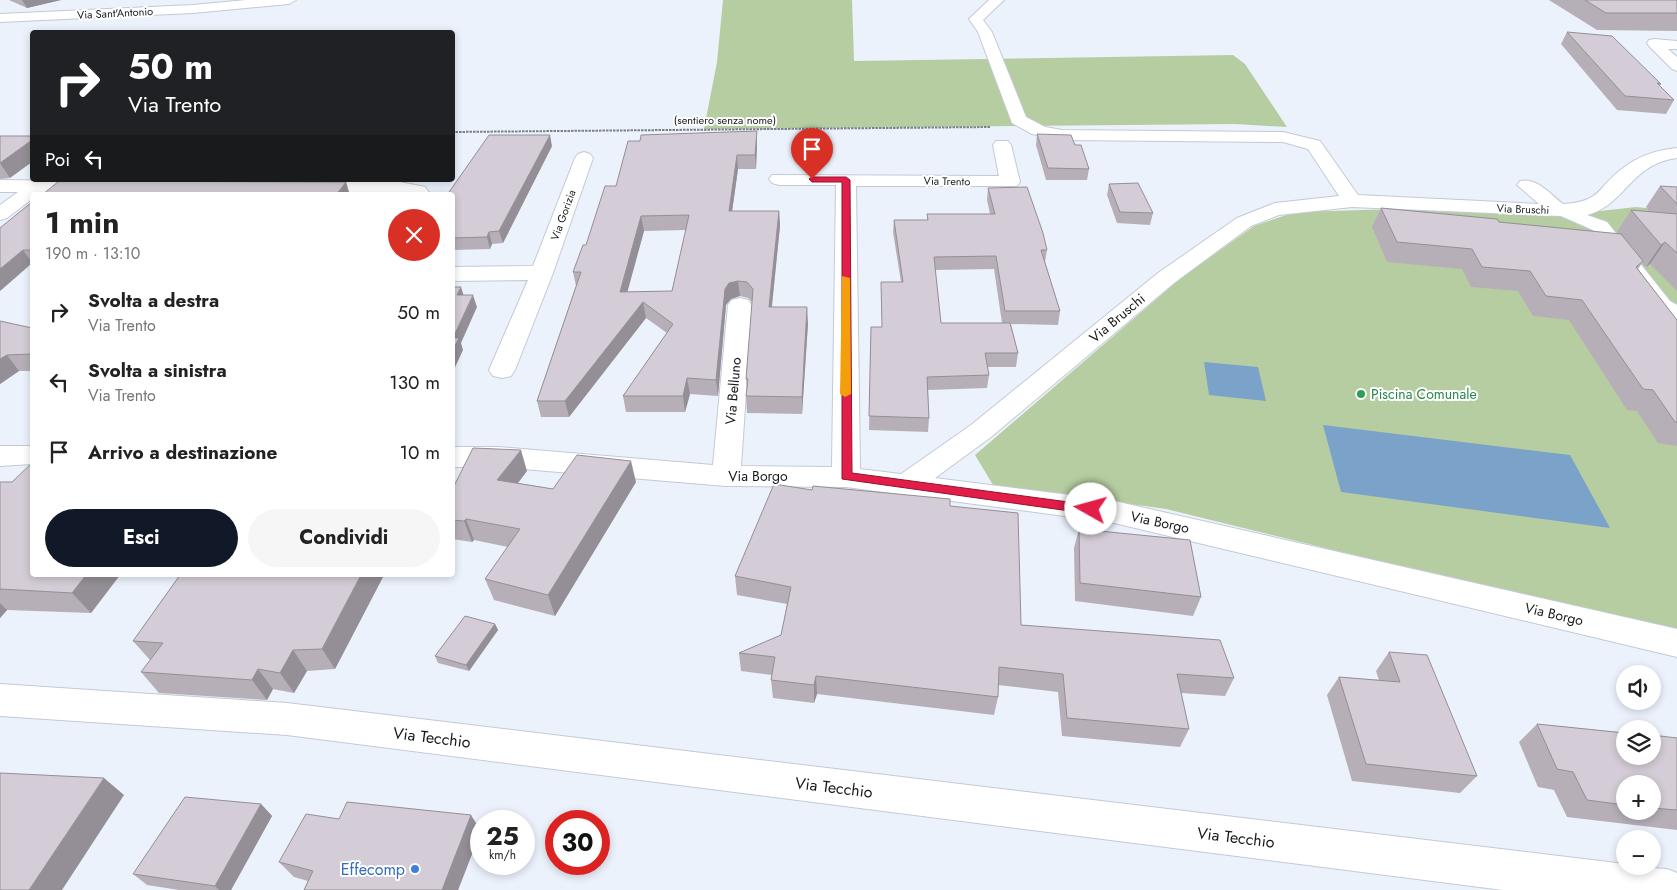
<!DOCTYPE html>
<html lang="it">
<head>
<meta charset="utf-8">
<style>
	:root { --surface:#fff; --page:#f6f6f6; --text:#222; --muted:#767676; --accent:#111827 }
	body { margin:0; font-family:Jost,sans-serif; background:var(--page); color:var(--text); height:100vh; display:flex; flex-direction:column; font-size:19px; white-space:nowrap }
	* { box-sizing:border-box; margin:0 }
	p { font-size:16px; color:var(--muted) }
	.icon { flex:none; width:28px; height:28px; fill:none; stroke:currentColor; stroke-width:2; stroke-linecap:round; stroke-linejoin:round }
	.map { position:relative; flex:1; overflow:hidden }
	.side { position:absolute; left:30px; top:192px; width:425px; height:385px; display:flex; flex-direction:column; background:var(--surface); border-radius:5px; box-shadow:0 2px 8px #0003 }
	.side>* { flex:none }
	.top-card { position:absolute; left:30px; top:30px; width:425px; height:152px; border-radius:5px; box-shadow:0 2px 8px #0003; background:#202124; color:#fff; overflow:hidden }
	.buttons { position:absolute; left:1616px; top:665px; display:grid; gap:10px }
	.buttons a { display:grid; place-items:center; width:45px; height:45px; border-radius:50%; background:var(--surface); box-shadow:0 2px 8px #0003; font-size:25px }
	.speed { position:absolute; left:470px; top:810px; display:flex; gap:10px; font-size:25px; font-weight:700; text-align:center }
	.speed>* { display:grid; place-content:center; width:65px; height:65px; border-radius:50%; background:var(--surface); box-shadow:0 2px 8px #0003; line-height:1 }
	.speed small { font-size:12px; font-weight:400 }
	.speed .limit { border:8px solid #d22; background:#fff; color:#111 }
	.pin { position:absolute; display:grid; place-items:center; width:42px; height:42px; color:#fff; margin:-51px -21px; border-radius:50% 50% 50% 0; rotate:-45deg; box-shadow:0 0 5px #0007 }
	.pin .icon { rotate:45deg }
	.me { position:absolute; width:55px; margin:-28px; rotate:277deg; stroke-linejoin:round; filter:drop-shadow(0 0 4px #0008) }
	.turn { display:flex; align-items:center; gap:18px; height:105px; padding:0 15px; font-size:22px }
	.turn .icon { width:65px; height:65px; stroke-width:2.5 }
	.turn b { display:block; font-size:35px; line-height:42px }
	.then { display:flex; align-items:center; height:48px; padding:0 15px; background:#0003; gap:10px; font-size:19px }
	.round { display:grid; place-items:center; flex:none; width:52px; height:52px; border-radius:26px; background:var(--page) }
	.headline { display:flex; align-items:center; justify-content:space-between; height:85px; padding:0 15px }
	h1 { font-size:30px; font-weight:700; line-height:38px }
	.action { display:flex; gap:10px; margin-top:auto; padding:10px 15px }
	.action a { flex:1; height:58px; border-radius:30px; background:var(--accent); color:#fff; font-size:20px; font-weight:700; line-height:58px; text-align:center }
	.action a+a { background:var(--page); color:var(--text) }
	ul { padding:0; list-style:none }
	li { display:flex; align-items:center; gap:15px; height:70px; padding:0 15px }
	li div { flex:1 }
	li b { display:block; font-size:19px }
	li em { font-style:normal }
	.map>svg:first-child { display:block }
	.green { fill:#b6cda1 }
	.water { fill:#7ba2c8 }
	.lines { fill:none; stroke-linecap:round; stroke-linejoin:round }
	.minor-casing { stroke:#c3cad4; stroke-width:2 }
	.path { stroke:#7c8087; stroke-width:2; stroke-dasharray:2.5 1; stroke-linecap:butt }
	.minor { fill:#fff; fill-rule:evenodd }
	.wall { fill:#b6afb8; fill-rule:evenodd }
	.shaded-wall { fill:#948f96 }
	.building { fill:#d4ccd6; stroke:#948f96; fill-rule:evenodd }
	.route { fill:#e11d48; stroke:#92132f }
	.slow { fill:#f59e0b }
	.leisure-dot { fill:#2e9e5b; stroke:#fff; stroke-width:2 }
	.shop-dot { fill:#3f7fe0; stroke:#fff; stroke-width:2 }
	.labels { text-anchor:middle; stroke-width:4; stroke-linejoin:round; paint-order:stroke }
	.far-street-label { font-size:11px; fill:#15181b; stroke:#fff }
	.street-label { font-size:14px; fill:#15181b; stroke:#fff }
	.leisure-label { font-size:14px; fill:#27864d; stroke:#fff; text-anchor:start }
	.near-street-label { font-size:16px; fill:#15181b; stroke:#fff }
	.near-shop-label { font-size:16px; fill:#366cbe; stroke:#fff; text-anchor:end }
</style>
</head>
<body>
<div class="map">
<svg width="1677" height="890" viewBox="0 0 1677 890">
	<rect width="100%" height="100%" fill="#ebf2fc"/>
	<g class="green">
		<polygon points="723,0 852,0 854,61 1233,55 1245,64 1287,127 1235,124 704,129 717,62"/>
		<polygon points="1636,207 1677,211 1677,634 1166,509 993,485 975,455 1181,278 1254,226 1295,212 1397,209 1591,212"/>
	</g>
	<g class="water">
		<polygon points="1204,362 1258,367 1266,401 1209,395"/>
		<polygon points="1323,425 1570,455 1610,528 1341,492"/>
	</g>
	<g class="lines">
		<g class="minor-casing">
			<g id="minor">
				<polygon points="246,0 296,0 289,4 193,13 0,22 0,14 193,5"/>
				<path d="M989 0H1004L983 20 992 32 1026 117 1045 127 1062 130 1283 132 1320 141 1358 195 1539 204 1517 185 1520 181C1537 177 1551 195 1563 204 1602 202 1597 187 1623 168 1640 155 1657 150 1677 148V158C1630 164 1626 205 1587 215L1607 222 1670 301 1677 305V321L1654 311 1593 230 1561 216 1352 207 1279 215 1251 226 1174 283 991 437 935 478 1110 500 1677 629V657L1110 522 846 487 726 486 499 467H452V447H499L713 465 728 305 732 300 740 298 748 300 752 305 741 466 832 467 836 185H779L772 183 769 179 772 175 999 176 993 145 996 141H1008L1011 145 1020 182 1017 186H856L860 469 901 474 971 425 1158 273 1237 218 1275 203 1339 196 1308 149 1283 142 1062 140 1032 134 1012 123 978 32 969 19Z"/>
				<polygon points="1654,39 1677,41 1677,49 1668,49 1677,57 1677,71 1672,69 1649,46 1647,43 1649,40"/>
				<polygon points="584,152 590,154 593,158 553,273 515,370 511,376 502,378 493,376 489,370 528,280 452,281 452,267 533,266 575,158 578,154"/>
				<polygon points="0,180 88,181 95,183 98,187 95,191 88,193 42,192 32,195 32,199 7,218 0,220 0,205 18,192 0,192"/>
				<polygon points="309,181 395,181 425,187 431,195 302,191 299,187 302,183"/>
				<polygon points="0,446 32,446 32,464 0,466"/>
				<polygon points="0,684 287,703 1625,864 1625,866 1667,869 1677,873 1677,890 1503,890 287,735 0,716"/>
			</g>
		</g>
		<polyline class="path" points="452,132 991,127"/>
		<use href="#minor" class="minor"/>
	</g>
	<g class="wall">
		<polygon points="9,0 61,0 27,8"/>
		<polygon points="1549,0 1677,0 1677,31 1597,30"/>
		<polygon points="1567,32 1661,84 1659,86 1674,100 1666,114 1617,110 1561,44"/>
		<path d="M757 131V145L756 169H738L732 211H779L780 226 772 307 808 323 802 414 747 413 746 396 747 388 746 379 752 302 748 298 740 296 731 299 726 305 718 396 690 394 685 412H626L623 396 667 333 646 318 569 417H541L537 401 576 286 573 272 640 141ZM686 230 672 291 627 292 644 231Z"/>
		<polygon points="1037,134 1075,145 1089,169 1087,180 1046,180 1036,145"/>
		<polygon points="0,136 10,178 0,179"/>
		<polygon points="552,146 503,243 492,244 490,249 452,250 452,195"/>
		<polygon points="1109,184 1153,213 1150,225 1117,223 1107,195"/>
		<polygon points="1660,186 1677,187 1677,291 1650,264 1646,267 1642,263 1638,269 1677,320 1677,446 1658,443 1637,411 1627,410 1569,320 1533,316 1518,291 1471,287 1462,269 1387,262 1372,227 1381,208 1499,222 1619,234 1617,232 1631,210 1649,211 1646,207"/>
		<path d="M988 188 1047 250 1045 262 1060 311 1058 325 1011 324 1018 353 1016 367H987L989 375 987 388 928 390 929 418 928 432 869 430 871 327H882L881 282H901L893 232 894 220H927V214H990L987 200ZM994 269 1002 323H941L935 270Z"/>
		<polygon points="32,202 32,263 0,291"/>
		<polygon points="0,321 32,328 32,371 19,371 0,384"/>
		<polygon points="527,471 518,483 553,489 636,482 555,616 494,600 485,579 508,547 474,540 472,542 452,539 452,490"/>
		<polygon points="0,482 32,575 120,575 91,613 7,610 0,618"/>
		<polygon points="812,490 950,506 1021,625 1234,678 1225,696 1181,693 1189,729 1180,747 1062,736 1058,692 998,685 998,697 994,715 817,694 814,703 773,698 771,680 772,675 741,671 739,653 781,635 787,604 737,595 735,576"/>
		<polygon points="1079,529 1201,597 1193,616 1075,601 1074,548"/>
		<polygon points="180,575 384,575 335,669 307,671 294,693 273,689 267,700 159,693 141,672 150,660 133,641"/>
		<polygon points="495,624 498,630 469,671 438,663 435,656"/>
		<polygon points="1389,652 1477,776 1460,793 1352,781 1327,695 1339,677 1379,680 1376,671"/>
		<path d="M1537 724 1677 738V830L1567 817 1554 790 1538 787 1519 742ZM1625 784H1652V811H1625Z"/>
		<polygon points="261,804 272,816 231,890 179,890 147,885 133,874"/>
		<polygon points="339,819 481,831 458,890 304,890 308,881 294,877 279,862"/>
	</g>
	<g class="shaded-wall">
		<polygon points="22,0 61,0 27,8"/>
		<polygon points="757,131 757,145 756,169 755,155"/>
		<polygon points="550,135 552,146 503,243 499,231"/>
		<polygon points="32,140 32,162 10,178 0,163"/>
		<polygon points="737,155 738,169 730,226 729,211"/>
		<polygon points="346,182 350,195 336,195"/>
		<polygon points="779,211 780,226 770,322 769,307"/>
		<polygon points="641,216 644,231 623,308 620,292"/>
		<polygon points="489,232 492,244 490,249 487,237"/>
		<polygon points="1665,242 1650,264 1646,267 1661,245"/>
		<polygon points="23,250 32,263 0,291 0,269"/>
		<polygon points="738,281 740,296 731,299 726,305 718,396 716,380 725,289 729,283"/>
		<polygon points="461,287 465,300 457,295"/>
		<polygon points="473,295 477,307 461,343 463,350 452,374 453,338"/>
		<polygon points="643,302 646,318 569,417 565,401"/>
		<polygon points="807,307 808,323 802,414 802,397"/>
		<polygon points="7,355 19,371 0,384 0,359"/>
		<polygon points="687,378 690,394 685,412 683,396"/>
		<polygon points="521,450 527,471 504,501 497,480"/>
		<polygon points="631,461 636,482 555,616 548,595"/>
		<polygon points="466,519 474,540 472,542 464,521"/>
		<polygon points="86,575 120,575 91,613 72,593"/>
		<polygon points="361,575 384,575 335,669 322,649"/>
		<polygon points="0,603 7,610 0,618"/>
		<polygon points="495,624 498,630 469,671 466,665"/>
		<polygon points="293,650 307,671 294,693 280,673"/>
		<polygon points="258,669 273,689 267,700 252,680"/>
		<polygon points="816,676 817,694 814,703 814,685"/>
		<polygon points="104,778 124,795 62,890 29,890"/>
		<polygon points="261,804 272,816 231,890 219,890 215,886"/>
		<polygon points="471,815 481,831 458,890 442,890"/>
	</g>
	<g class="building">
		<polygon points="1585,0 1677,0 1677,13 1606,13"/>
		<polygon points="1567,32 1612,36 1661,84 1657,83 1674,100 1625,96"/>
		<path d="M757 131 755 155H737L729 211H779L769 307H807L802 397 746 396 748 379H746L753 289 747 282 738 281 729 283 725 289 716 380 687 378 683 396H623L673 324 643 302 565 401H537L581 272H573L583 245H586L605 186H616L628 141H640L641 135ZM689 215 672 291 620 292 641 216Z"/>
		<polygon points="1037,134 1071,135 1075,145 1081,145 1089,169 1048,168"/>
		<polygon points="489,135 550,135 499,231 489,232 487,237 452,238 452,195 447,195"/>
		<polygon points="0,136 32,136 32,140 0,163"/>
		<polygon points="59,181 346,182 336,195 42,195"/>
		<polygon points="1138,183 1153,213 1120,212 1109,184"/>
		<polygon points="1660,186 1677,187 1677,204"/>
		<polygon points="1027,187 1043,233 1047,250 1041,250 1060,311 1005,311 996,256 934,257 941,323 1010,323 1018,353 985,353 989,375 927,377 929,418 869,416 871,327 882,327 881,282 903,282 894,220 928,220 927,214 995,214 988,188"/>
		<polygon points="32,202 32,250 23,250 0,269 0,228"/>
		<polygon points="1381,208 1497,219 1499,222 1621,234 1643,261 1636,267 1677,320 1677,422 1675,422 1653,390 1643,389 1582,300 1546,296 1530,271 1482,267 1472,249 1397,242"/>
		<polygon points="1631,210 1677,214 1677,253 1665,242 1661,245"/>
		<polygon points="452,287 461,287 457,295 473,295 453,338 459,338 452,351"/>
		<polygon points="0,321 32,328 32,354 7,355 0,359"/>
		<polygon points="473,448 521,450 497,480 553,489 577,455 631,461 548,595 485,579 520,529 466,519 464,521 452,520 452,490"/>
		<polygon points="32,463 32,575 86,575 72,593 0,589 0,482 12,482"/>
		<polygon points="774,484 812,490 813,486 950,499 950,506 1018,513 1021,625 1220,640 1234,678 1177,674 1189,729 1067,718 1063,674 999,667 998,697 816,676 814,685 771,680 775,657 739,653 781,635 791,587 735,576"/>
		<polygon points="1079,529 1190,540 1201,597 1080,583"/>
		<polygon points="180,575 361,575 322,649 293,650 280,673 258,669 252,680 141,672 163,643 133,641"/>
		<polygon points="465,616 495,624 466,665 435,656"/>
		<polygon points="1389,652 1427,655 1477,776 1366,764 1339,677 1400,682"/>
		<polygon points="1537,724 1625,733 1625,756 1652,756 1652,735 1677,738 1677,810 1652,808 1652,784 1625,784 1625,805 1587,800 1573,772 1557,769"/>
		<polygon points="0,773 104,778 29,890 0,890"/>
		<polygon points="185,797 261,804 215,886 133,874"/>
		<polygon points="347,802 471,815 442,890 304,890 313,871 279,862 306,814 339,819"/>
	</g>
	<polygon class="route" points="846,177 850,180 852,473 1091,505 1097,509 1095,512 1091,514 842,479 842,182 812,182 809,179 812,177"/>
	<polygon class="slow" points="842,276 850,278 851,394 845,397 840,394"/>
	<circle class="leisure-dot" cx="1361" cy="394" r="5"/>
	<circle class="shop-dot" cx="415" cy="869" r="5"/>
	<g class="labels">
		<g class="far-street-label">
			<text transform="translate(115 13) rotate(-3)" y="4">Via Sant'Antonio</text>
			<text x="725" y="124">(sentiero senza nome)</text>
			<text transform="translate(947 181) rotate(1)" y="4">Via Trento</text>
			<text transform="translate(1523 209) rotate(2)" y="4">Via Bruschi</text>
			<text transform="translate(563 215) rotate(-70)" y="4">Via Gorizia</text>
		</g>
		<g class="street-label">
			<text transform="translate(1117 318) rotate(-40)" y="5">Via Bruschi</text>
			<text transform="translate(733 391) rotate(-85)" y="5">Via Belluno</text>
			<text x="758" y="481">Via Borgo</text>
			<text transform="translate(1160 522) rotate(12)" y="5">Via Borgo</text>
			<text transform="translate(1554 614) rotate(13)" y="5">Via Borgo</text>
		</g>
		<g class="leisure-label">
			<text x="1371" y="399">Piscina Comunale</text>
		</g>
		<g class="near-street-label">
			<text transform="translate(432 737) rotate(7)" y="6">Via Tecchio</text>
			<text transform="translate(834 787) rotate(7)" y="6">Via Tecchio</text>
			<text transform="translate(1236 837) rotate(7)" y="6">Via Tecchio</text>
		</g>
		<g class="near-shop-label">
			<text x="405" y="875">Effecomp</text>
		</g>
	</g>
</svg>
<div class="buttons">
<a><svg class="icon" aria-label="sound" viewBox="0 0 24 24"><path d="M4 9h4l5-4v14l-5-4H4zM17 9q2 3 0 6"/></svg></a>
<a><svg class="icon" aria-label="layers" viewBox="0 0 24 24"><path d="M12 4l9 5-9 5-9-5zM3 14l9 5 9-5"/></svg></a>
<a>+</a>
<a>−</a>
</div>
<div class="speed"><div>25<small>km/h</small></div><div class="limit">30</div></div>
<div class="pin" style="left:812px;top:179px;background:#d93025"><svg class="icon" aria-label="arrive" viewBox="0 0 24 24"><path d="M6 21V4h12l-3 4 3 4H6"/></svg></div>
<svg class="me" style="left:1091px;top:509px" viewBox="-20 -20 40 40"><circle r="19" fill="#fff"/><path d="M0-13L10 11 0 6-10 11z" fill="#e11d48"/></svg>
<div class="top-card">
<div class="turn"><svg class="icon" aria-label="right" viewBox="0 0 24 24"><path d="M7 20v-9h11M14 6l5 5-5 5"/></svg><div><b>50 m</b>Via Trento</div></div>
<div class="then">Poi<svg class="icon" aria-label="left" viewBox="0 0 24 24"><path d="M17 20v-9H6M10 6l-5 5 5 5"/></svg></div>
</div>
<section class="side">
<div class="headline"><div><h1>1 min</h1><p>190 m · 13:10</p></div><a class="round" style="background:#d93025;color:#fff"><svg class="icon" aria-label="close" viewBox="0 0 24 24"><path d="M6 6l12 12M18 6L6 18"/></svg></a></div>
<ul>
<li><svg class="icon" aria-label="right" viewBox="0 0 24 24"><path d="M7 20v-9h11M14 6l5 5-5 5"/></svg><div><b>Svolta a destra</b><p>Via Trento</p></div><em>50 m</em></li>
<li><svg class="icon" aria-label="left" viewBox="0 0 24 24"><path d="M17 20v-9H6M10 6l-5 5 5 5"/></svg><div><b>Svolta a sinistra</b><p>Via Trento</p></div><em>130 m</em></li>
<li><svg class="icon" aria-label="arrive" viewBox="0 0 24 24"><path d="M6 21V4h12l-3 4 3 4H6"/></svg><div><b>Arrivo a destinazione</b></div><em>10 m</em></li>
</ul>
<div class="action"><a>Esci</a><a>Condividi</a></div>
</section>
</div>
</body>
</html>
